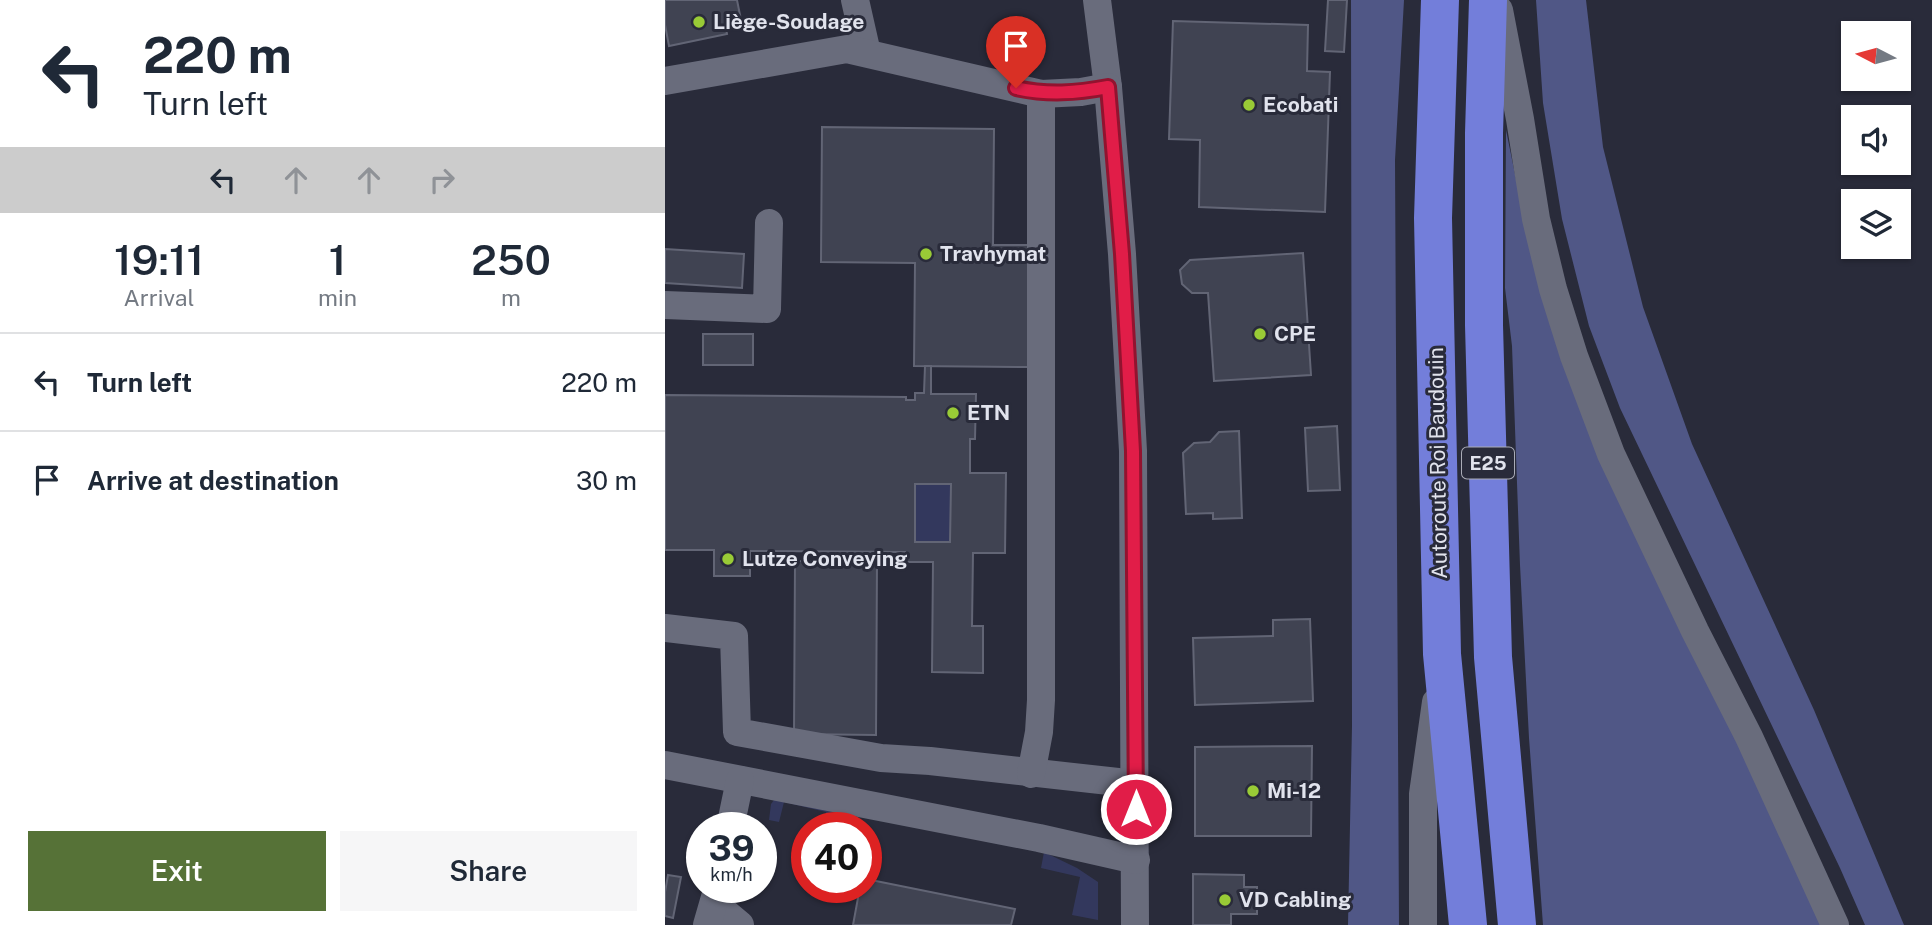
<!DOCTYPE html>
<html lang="en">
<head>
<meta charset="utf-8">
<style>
	:root { --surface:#fff; --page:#f6f6f7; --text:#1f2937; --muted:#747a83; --line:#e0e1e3; --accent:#567237 }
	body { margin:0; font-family:"Public Sans",sans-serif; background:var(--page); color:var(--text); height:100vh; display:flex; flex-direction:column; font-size:26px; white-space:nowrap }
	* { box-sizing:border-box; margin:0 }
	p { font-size:23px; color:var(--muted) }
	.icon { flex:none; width:38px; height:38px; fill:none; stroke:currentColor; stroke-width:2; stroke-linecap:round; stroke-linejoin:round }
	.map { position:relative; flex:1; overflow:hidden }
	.details { display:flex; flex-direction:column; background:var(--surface); width:665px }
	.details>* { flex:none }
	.banner { background:#fff; color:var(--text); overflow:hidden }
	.needle { width:46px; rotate:276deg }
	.buttons { position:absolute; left:1176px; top:21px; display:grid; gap:14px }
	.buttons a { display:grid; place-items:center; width:70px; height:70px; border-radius:0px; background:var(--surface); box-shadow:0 2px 5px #0004; font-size:35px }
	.speed { position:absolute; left:21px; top:812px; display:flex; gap:14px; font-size:35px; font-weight:700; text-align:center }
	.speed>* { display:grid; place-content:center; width:91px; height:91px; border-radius:50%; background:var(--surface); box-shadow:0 2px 5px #0004; line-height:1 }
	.speed small { font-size:18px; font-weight:400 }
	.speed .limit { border:10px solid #d22; background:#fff; color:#111 }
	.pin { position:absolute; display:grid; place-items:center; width:60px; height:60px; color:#fff; margin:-72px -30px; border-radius:50% 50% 50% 0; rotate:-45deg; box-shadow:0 0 7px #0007 }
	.pin .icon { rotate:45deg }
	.me { position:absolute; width:77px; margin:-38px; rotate:0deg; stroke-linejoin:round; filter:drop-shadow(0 0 5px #0008) }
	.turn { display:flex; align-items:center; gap:24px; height:147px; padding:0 28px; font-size:32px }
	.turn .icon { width:91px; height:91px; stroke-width:2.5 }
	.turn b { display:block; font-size:49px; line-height:60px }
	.lanes { display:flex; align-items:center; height:66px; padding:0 28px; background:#0003; justify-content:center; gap:35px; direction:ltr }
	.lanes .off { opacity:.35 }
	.eta { display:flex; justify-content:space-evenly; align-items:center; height:119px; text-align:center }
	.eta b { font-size:42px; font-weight:600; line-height:49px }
	.primary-button { display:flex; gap:14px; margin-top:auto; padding:14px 28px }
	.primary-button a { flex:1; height:80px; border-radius:0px; background:var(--accent); color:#fff; font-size:28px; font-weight:600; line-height:80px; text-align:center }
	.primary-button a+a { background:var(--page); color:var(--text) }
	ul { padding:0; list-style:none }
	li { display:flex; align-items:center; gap:21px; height:98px; padding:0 28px; border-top:2px solid var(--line) }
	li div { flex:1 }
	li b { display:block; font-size:26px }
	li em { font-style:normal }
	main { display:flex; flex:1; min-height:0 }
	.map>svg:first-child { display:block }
	.green { fill:#33385d }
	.forest { fill:#505786 }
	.building { fill:#404352; stroke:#626575; stroke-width:2; fill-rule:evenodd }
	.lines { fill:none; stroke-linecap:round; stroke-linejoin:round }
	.minor { stroke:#696c7c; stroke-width:28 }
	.highway { stroke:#737eda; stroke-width:38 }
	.route-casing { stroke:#92132f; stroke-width:18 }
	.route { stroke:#e11d48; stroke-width:12 }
	.poi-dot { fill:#99cb36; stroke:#292b3a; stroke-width:2.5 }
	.labels { text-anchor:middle; stroke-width:6; stroke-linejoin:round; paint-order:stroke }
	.shield { fill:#292b3a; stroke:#aaacb7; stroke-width:2 }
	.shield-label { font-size:19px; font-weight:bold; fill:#e1e3ed }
	.poi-label { font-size:21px; font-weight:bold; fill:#e1e3ed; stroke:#292b3a; text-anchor:start }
	.street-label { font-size:21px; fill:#e1e3ed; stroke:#292b3a }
</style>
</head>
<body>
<main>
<section class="details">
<div class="banner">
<div class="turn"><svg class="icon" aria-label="left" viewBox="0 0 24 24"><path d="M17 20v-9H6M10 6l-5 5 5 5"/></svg><div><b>220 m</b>Turn left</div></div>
<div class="lanes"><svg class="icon" aria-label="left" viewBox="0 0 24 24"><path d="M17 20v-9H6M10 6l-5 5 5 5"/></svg><svg class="icon off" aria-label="ahead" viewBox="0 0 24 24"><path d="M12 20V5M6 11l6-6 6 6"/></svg><svg class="icon off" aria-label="ahead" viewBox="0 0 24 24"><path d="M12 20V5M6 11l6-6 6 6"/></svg><svg class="icon off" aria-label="right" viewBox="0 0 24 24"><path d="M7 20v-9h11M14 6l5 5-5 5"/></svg></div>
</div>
<div class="eta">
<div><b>19:11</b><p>Arrival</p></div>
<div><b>1</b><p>min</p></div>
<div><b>250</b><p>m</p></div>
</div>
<ul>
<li><svg class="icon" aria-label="left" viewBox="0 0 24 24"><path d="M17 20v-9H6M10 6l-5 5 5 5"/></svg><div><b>Turn left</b></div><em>220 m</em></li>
<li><svg class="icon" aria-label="arrive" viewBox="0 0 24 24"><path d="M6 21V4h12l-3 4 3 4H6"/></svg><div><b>Arrive at destination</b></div><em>30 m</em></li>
</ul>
<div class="primary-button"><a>Exit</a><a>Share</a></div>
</section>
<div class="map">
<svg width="1267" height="925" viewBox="0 0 1267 925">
	<rect width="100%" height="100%" fill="#292b3a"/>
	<g class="green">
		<polygon points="250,484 286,484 285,542 250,542"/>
		<polygon points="109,800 168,807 163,828 159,828 161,812 119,802 114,822 104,820 106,804"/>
		<polygon points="379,852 412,868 433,882 433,920 407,915 415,877 376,868"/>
	</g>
	<g class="forest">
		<polygon points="686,0 739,0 730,160 734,925 683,925 687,726"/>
		<polygon points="871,0 921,0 938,147 978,307 1027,444 1149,710 1239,925 1200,925 1175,868 955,408 924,326 897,219 878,103"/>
		<polygon points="841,130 860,223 1159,925 878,925 864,738 855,565 847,346 840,288"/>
	</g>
	<g class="building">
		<polygon points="0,0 72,0 76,20 60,23 62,34 4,46 0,25"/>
		<polygon points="663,0 682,0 679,52 660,51"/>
		<polygon points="508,21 643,25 642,71 665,72 660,212 534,207 535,140 504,139"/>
		<polygon points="157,127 329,129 328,245 366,245 365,367 249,366 250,263 156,262"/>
		<polygon points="0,249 79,254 77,288 0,283"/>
		<polygon points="638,253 646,375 549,381 543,293 527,293 517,284 515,270 525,260"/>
		<rect x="38" y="334" width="50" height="31"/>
		<path d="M260 366H266V394H311L310 439H305V473H341L340 553H308L307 626H318V673L267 672 268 562H240V552L85 551V576H49V550H0V395L241 397V400H250V393H259ZM250 484H286L285 542H250Z"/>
		<polygon points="672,426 675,490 643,491 640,428"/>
		<polygon points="574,431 577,518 548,519 548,513 521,514 518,453 529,443 545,442 554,432"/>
		<polygon points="130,561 212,561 211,735 129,734"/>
		<polygon points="645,619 648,701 530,705 528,638 608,636 608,620"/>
		<polygon points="647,746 646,836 530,836 530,747"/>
		<polygon points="528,874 579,875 579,887 592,887 592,914 566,914 566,925 528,925"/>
		<polygon points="3,875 16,877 8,918 0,916 0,892"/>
		<polygon points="201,879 350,909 346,925 188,925 195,887 201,887"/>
	</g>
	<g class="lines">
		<g class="minor">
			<polyline points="190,0 202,53"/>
			<polyline points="432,0 443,87 457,254 468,451 470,925"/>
			<polyline points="834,10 855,119 871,219 888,289 909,356 946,454 1030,631 1084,737 1170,925"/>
			<polyline points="0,81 182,49 376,94 416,92 443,87"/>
			<polyline points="0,305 102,309 104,223"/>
			<polyline points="0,628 69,636 72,732 216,758 265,761 471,784"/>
			<polyline points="0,765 374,838 471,860"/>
			<polyline points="366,774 374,732 376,700 376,94"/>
			<polyline points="65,828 75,780"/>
			<polyline points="50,904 75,925"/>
			<polyline points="42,925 53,887"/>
			<polyline points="758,925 758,794 771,702"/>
		</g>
		<g class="highway">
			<polyline points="775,0 768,218 777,654 803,925"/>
			<polyline points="823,0 819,133 819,325 828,657 852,925"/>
		</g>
	</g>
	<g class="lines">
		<g class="route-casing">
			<path id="route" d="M351 88C383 95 411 93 443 87L457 254 468 451 471 809"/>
		</g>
		<use href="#route" class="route"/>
	</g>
	<g class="poi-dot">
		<circle cx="34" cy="22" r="7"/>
		<circle cx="584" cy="105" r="7"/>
		<circle cx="261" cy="254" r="7"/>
		<circle cx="595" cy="334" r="7"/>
		<circle cx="288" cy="413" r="7"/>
		<circle cx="63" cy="559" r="7"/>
		<circle cx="588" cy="791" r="7"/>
		<circle cx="560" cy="900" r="7"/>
	</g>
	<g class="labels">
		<rect class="shield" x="797" y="447.5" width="52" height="31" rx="5"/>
		<g class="shield-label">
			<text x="823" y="470">E25</text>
		</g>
		<g class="poi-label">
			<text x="48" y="29">Liège-Soudage</text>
			<text x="598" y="112">Ecobati</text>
			<text x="275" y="261">Travhymat</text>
			<text x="609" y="341">CPE</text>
			<text x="302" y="420">ETN</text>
			<text x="77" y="566">Lutze Conveying</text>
			<text x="602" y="798">Mi-12</text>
			<text x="574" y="907">VD Cabling</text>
		</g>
		<g class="street-label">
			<text transform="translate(773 463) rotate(-91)" y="7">Autoroute Roi Baudouin</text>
		</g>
	</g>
</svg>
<div class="buttons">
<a><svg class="needle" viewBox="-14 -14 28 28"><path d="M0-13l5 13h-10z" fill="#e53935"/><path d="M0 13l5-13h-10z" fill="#747a83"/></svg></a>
<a><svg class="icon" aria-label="sound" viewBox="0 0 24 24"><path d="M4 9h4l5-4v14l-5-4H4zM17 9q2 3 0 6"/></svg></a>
<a><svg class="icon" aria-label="layers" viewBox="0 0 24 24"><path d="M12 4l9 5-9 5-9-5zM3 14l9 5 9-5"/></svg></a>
</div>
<div class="speed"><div>39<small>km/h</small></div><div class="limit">40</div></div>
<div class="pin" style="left:351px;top:88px;background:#d93025"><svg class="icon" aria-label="arrive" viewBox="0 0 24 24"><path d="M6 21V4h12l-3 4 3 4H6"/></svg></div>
<svg class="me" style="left:471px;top:809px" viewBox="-20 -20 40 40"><circle r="17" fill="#e11d48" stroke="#fff" stroke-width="3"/><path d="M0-11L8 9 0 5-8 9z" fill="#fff"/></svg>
</div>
</main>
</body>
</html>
